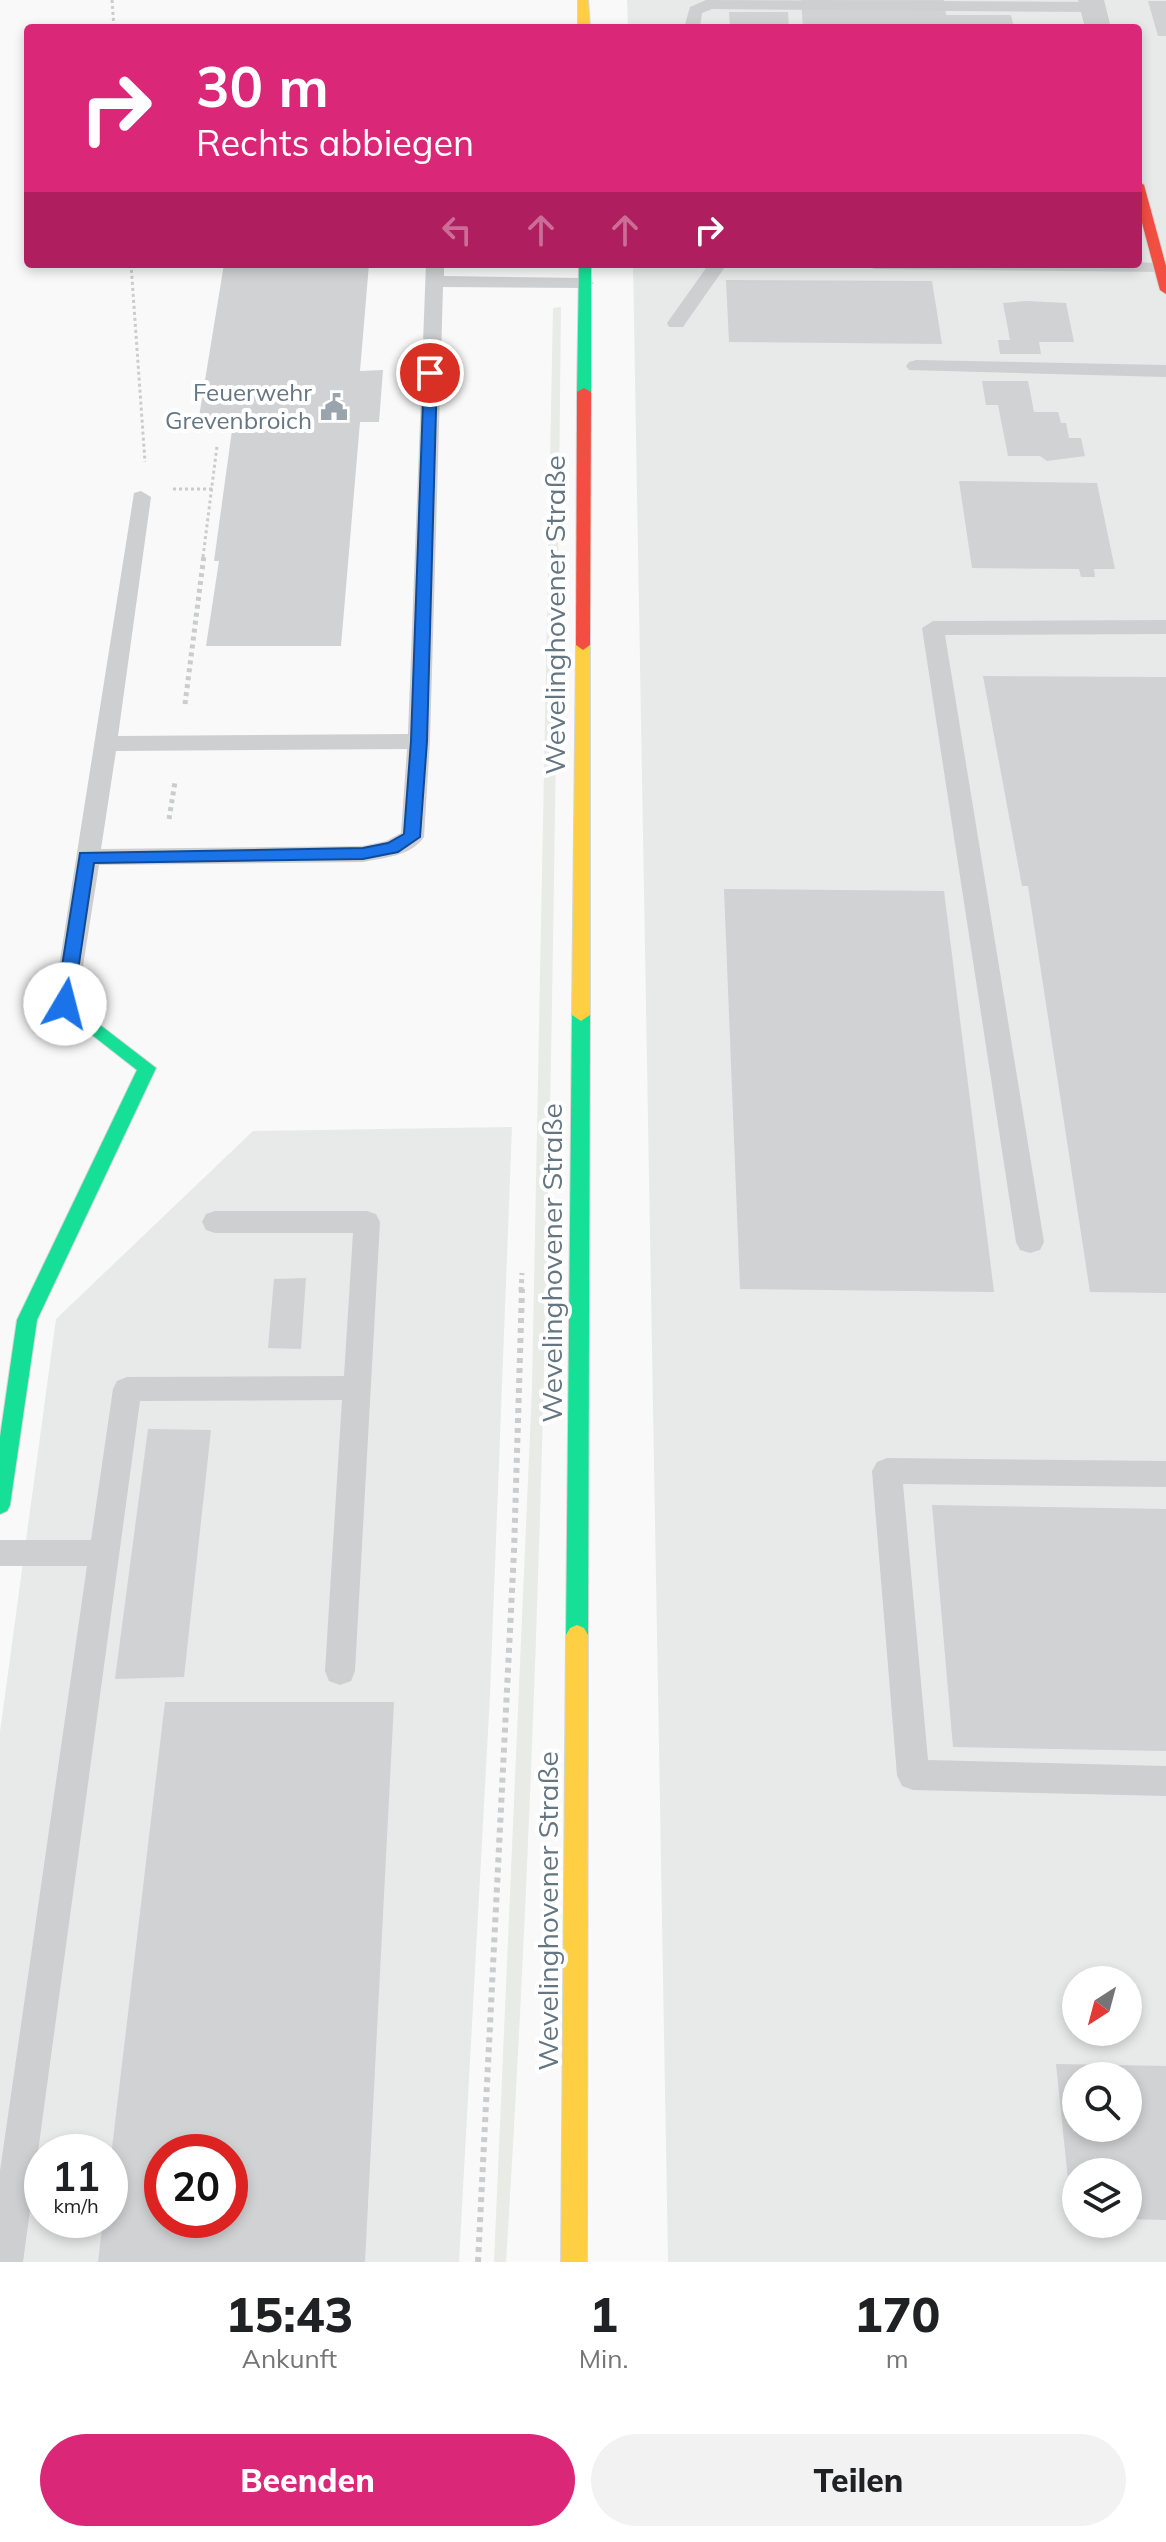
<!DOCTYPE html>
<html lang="de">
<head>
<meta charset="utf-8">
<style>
	:root { --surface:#fff; --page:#f2f2f2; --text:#202124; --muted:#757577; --accent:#db2777 }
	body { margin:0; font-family:Mulish,sans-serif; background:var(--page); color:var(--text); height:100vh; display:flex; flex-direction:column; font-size:30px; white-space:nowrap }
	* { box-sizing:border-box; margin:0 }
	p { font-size:26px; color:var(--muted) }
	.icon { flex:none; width:44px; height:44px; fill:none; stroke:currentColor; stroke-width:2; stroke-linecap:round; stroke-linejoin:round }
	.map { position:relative; height:2262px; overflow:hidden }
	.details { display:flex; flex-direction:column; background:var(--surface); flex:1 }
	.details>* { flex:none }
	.hud { position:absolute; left:24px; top:24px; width:1118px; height:244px; border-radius:8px; box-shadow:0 4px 12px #0003; background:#db2777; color:#fff; overflow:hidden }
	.needle { width:52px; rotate:216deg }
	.buttons { position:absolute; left:1062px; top:1966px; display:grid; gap:16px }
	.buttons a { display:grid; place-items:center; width:80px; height:80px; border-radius:50%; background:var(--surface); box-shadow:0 4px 12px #0003; font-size:40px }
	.speed { position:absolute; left:24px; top:2134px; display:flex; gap:16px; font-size:40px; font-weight:700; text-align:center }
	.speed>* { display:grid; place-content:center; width:104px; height:104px; border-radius:50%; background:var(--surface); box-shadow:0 4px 12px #0003; line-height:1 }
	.speed small { font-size:20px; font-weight:400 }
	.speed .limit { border:12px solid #d22; background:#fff; color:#111 }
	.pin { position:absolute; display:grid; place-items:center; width:68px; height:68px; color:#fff; margin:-34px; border:4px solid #fff; border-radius:50%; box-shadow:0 2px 8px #0007 }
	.me { position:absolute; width:88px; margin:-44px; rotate:8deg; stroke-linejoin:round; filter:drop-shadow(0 0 6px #0008) }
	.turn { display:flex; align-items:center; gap:28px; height:168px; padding:0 40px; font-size:36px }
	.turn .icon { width:104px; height:104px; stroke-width:2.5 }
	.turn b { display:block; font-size:56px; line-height:68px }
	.lanes { display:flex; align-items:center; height:76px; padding:0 40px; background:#0003; justify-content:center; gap:40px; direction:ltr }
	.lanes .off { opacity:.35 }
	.eta { display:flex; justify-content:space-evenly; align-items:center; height:136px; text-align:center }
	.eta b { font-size:48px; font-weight:800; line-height:56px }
	.cta { display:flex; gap:16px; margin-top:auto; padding:16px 40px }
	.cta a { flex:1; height:92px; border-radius:48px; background:var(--accent); color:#fff; font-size:32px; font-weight:800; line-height:92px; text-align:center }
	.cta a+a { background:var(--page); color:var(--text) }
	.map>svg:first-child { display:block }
	.built { fill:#e8e9e9; fill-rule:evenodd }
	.green { fill:#e8ebe6 }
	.building { fill:#d0d2d3; fill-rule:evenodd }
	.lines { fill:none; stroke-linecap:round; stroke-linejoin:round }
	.fast-casing { stroke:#d5d6d7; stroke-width:2 }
	.slow-casing { stroke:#d5d6d7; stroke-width:2 }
	.jam-casing { stroke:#d5d6d7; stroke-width:2 }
	.path-far2 { stroke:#cbcccd; stroke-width:3; stroke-dasharray:3 3; stroke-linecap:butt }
	.path-far1 { stroke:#cbcccd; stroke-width:5; stroke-dasharray:4 4; stroke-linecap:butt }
	.path { stroke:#cbcccd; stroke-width:6; stroke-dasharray:5 5; stroke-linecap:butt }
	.lane { fill:#cecfd0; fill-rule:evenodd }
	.street { fill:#cecfd0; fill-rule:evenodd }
	.fast { fill:#16e098; fill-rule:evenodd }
	.slow { fill:#ffcf43; fill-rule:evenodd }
	.jam { fill:#f24e42; fill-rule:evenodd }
	.route { fill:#1a73e8; stroke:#114b97; stroke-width:2 }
	.labels { text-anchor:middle; stroke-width:8; stroke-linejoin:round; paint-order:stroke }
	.far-poi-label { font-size:24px; fill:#657683; stroke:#fff; text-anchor:end }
	.street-label { font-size:28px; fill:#657683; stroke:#fff }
</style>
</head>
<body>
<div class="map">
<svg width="1166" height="2262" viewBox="0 0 1166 2262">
	<rect width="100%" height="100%" fill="#f9f9f9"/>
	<g class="built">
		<path d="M627 0H1166V2262H668L633 264H1138V28H628ZM1076 1980H1128V2032H1076ZM1076 2076H1128V2128H1076ZM1076 2172H1128V2224H1076Z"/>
		<path d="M512 1127 490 1695 459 2262H0V1732L56 1319 253 1131ZM42 2152H110V2220H42ZM162 2152H230V2220H162Z"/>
	</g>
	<path class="green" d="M561 307C554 959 547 1611 506 2262H494L532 1388 553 308Z"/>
	<g class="building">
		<polygon points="801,0 944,0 946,15 1011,15 1014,28 803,28"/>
		<polygon points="1148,1 1166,1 1166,36 1158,36"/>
		<polygon points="729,12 788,12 789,28 730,28"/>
		<polygon points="224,264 369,264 360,371 383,370 379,422 360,422 341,646 206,646 219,561 214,561 233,423 198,423"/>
		<polygon points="726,280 932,281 942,344 729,342"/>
		<polygon points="1026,301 1066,303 1074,342 1039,342 1041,354 1000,354 998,340 1010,340 1003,303"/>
		<polygon points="982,381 1028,381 1034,412 1058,412 1061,423 1066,423 1069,438 1081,438 1085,456 1047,461 1040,456 1008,456 998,405 986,405"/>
		<polygon points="959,481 1097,483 1115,569 1094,569 1095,577 1081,577 1079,569 972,568"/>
		<polygon points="983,676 1166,677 1166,1293 1090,1292 1028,886 1022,886"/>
		<polygon points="724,889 944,891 994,1292 740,1289"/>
		<polygon points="306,1278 301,1349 268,1348 274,1279"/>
		<polygon points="148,1429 211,1430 184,1677 115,1679"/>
		<polygon points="932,1505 1166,1509 1166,1751 953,1747"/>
		<path d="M165 1702H394L365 2262H98L103 2220H110V2165ZM162 2152H230V2220H162Z"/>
		<path d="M1056 2064 1166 2066V2220L1128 2219V2172H1076V2218H1072ZM1076 2076H1128V2128H1076Z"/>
	</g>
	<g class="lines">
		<g class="fast-casing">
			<g id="fast">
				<polygon points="579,264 591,264 591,392 584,396 577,392"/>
				<polygon points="65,998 156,1068 37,1320 10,1505 7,1511 0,1514 0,1437 17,1320 137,1070 59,1009 56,1004"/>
				<polygon points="581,1009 590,1015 588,1635 584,1642 577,1645 570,1642 566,1635 572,1015"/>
			</g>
		</g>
		<g class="slow-casing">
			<g id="slow">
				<polygon points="578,0 588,0 590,28 578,28"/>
				<polygon points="583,640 590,645 590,1015 581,1021 572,1015 576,645"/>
				<polygon points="577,1625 584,1628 588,1635 587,2262 561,2262 566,1635 570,1628"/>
			</g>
		</g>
		<g class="jam-casing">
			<g id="jam">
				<polygon points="1138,181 1144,185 1166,266 1166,294 1160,290 1138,208"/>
				<polygon points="584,388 591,392 590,645 583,650 576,645 577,392"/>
			</g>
		</g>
		<g class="path-far2">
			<polyline points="112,0 114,28"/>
			<polyline points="131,264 145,462"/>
			<polyline points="173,489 212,489"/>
			<polyline points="203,557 217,446"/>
		</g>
		<g class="path-far1">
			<polyline points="185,704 204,555"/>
			<polyline points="169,819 175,782"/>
			<polyline points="521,1291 522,1273"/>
		</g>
		<polyline class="path" points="478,2262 514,1551 522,1289"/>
		<g class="lane">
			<polygon points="706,0 1093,2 1101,7 1093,12 712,9 702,13 700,28 684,28 690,7"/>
			<polygon points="1138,262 1166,264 1166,272 874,269 865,264"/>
			<path d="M426 264H444V276L585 278 594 283 585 288 443 287 430 741 424 837C412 856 383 858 363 862L99 865 77 1004 74 1011 65 1013 56 1011 53 1004 134 493 141 491 151 497 118 736 408 734ZM407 749 401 833 386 841 363 846 101 849 116 751Z"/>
			<polygon points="709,264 727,264 683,327 669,327 667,323"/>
			<polygon points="916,360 1166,365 1166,377 909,370 906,366 909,362"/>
			<polygon points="1166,620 1166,634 945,635 1044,1242 1040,1250 1030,1253 1020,1250 1016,1242 922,628 933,621"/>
			<polygon points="215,1211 367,1211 376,1214 380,1222 355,1671 351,1681 340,1685 329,1681 325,1671 342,1400 140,1401 23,2262 0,2262 0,2171 87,1566 0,1566 0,1540 91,1540 113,1389 117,1381 127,1377 344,1376 353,1233 215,1233 206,1230 202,1222 206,1214"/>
			<polygon points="887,1458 1166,1461 1166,1487 903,1484 928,1760 1166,1766 1166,1796 913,1790 902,1786 897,1775 872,1471 877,1462"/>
		</g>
		<polygon class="street" points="1078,0 1104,0 1111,28 1085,28"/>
		<use href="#fast" class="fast"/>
		<use href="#slow" class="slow"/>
		<use href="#jam" class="jam"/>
	</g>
	<polygon class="route" points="430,369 437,373 427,741 420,837 398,852 363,859 94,863 73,1004 71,1008 59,1008 56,1004 80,853 363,848 388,843 404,834 411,741 424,373"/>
	<defs>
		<g id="civic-bare" transform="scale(2.16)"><path d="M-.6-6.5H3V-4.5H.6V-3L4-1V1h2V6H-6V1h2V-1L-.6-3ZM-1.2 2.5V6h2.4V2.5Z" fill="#99a4ac" stroke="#fff" stroke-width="2.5" paint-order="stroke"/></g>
	</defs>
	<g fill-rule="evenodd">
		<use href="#civic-bare" x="334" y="407"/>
	</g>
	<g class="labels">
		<g class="far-poi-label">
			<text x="312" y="401">Feuerwehr<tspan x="312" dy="28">Grevenbroich</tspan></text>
		</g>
		<g class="street-label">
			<text transform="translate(555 615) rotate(-90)" y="10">Wevelinghovener Straße</text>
			<text transform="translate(552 1263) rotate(-90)" y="10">Wevelinghovener Straße</text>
			<text transform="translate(548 1911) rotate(-90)" y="10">Wevelinghovener Straße</text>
		</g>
	</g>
</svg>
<div class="buttons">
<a><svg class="needle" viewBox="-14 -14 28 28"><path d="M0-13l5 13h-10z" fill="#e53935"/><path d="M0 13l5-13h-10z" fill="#757577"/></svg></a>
<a><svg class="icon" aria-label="search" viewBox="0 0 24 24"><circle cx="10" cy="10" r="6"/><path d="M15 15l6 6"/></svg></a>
<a><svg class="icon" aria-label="layers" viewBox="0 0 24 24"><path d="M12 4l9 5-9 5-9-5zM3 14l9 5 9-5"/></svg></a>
</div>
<div class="speed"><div>11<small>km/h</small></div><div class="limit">20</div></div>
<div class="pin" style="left:430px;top:373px;background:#d93025"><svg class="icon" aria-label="arrive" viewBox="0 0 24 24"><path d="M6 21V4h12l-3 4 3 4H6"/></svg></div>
<svg class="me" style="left:65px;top:1004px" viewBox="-20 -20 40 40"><circle r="19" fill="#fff"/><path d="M0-13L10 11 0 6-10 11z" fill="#1a73e8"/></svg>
<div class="hud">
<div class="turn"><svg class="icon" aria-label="right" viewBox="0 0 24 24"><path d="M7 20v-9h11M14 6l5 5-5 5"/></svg><div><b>30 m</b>Rechts abbiegen</div></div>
<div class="lanes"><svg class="icon off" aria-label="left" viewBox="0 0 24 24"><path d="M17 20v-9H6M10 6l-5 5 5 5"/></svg><svg class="icon off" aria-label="ahead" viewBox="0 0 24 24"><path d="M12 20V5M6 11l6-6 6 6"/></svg><svg class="icon off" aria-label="ahead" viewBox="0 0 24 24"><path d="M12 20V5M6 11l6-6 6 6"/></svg><svg class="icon" aria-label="right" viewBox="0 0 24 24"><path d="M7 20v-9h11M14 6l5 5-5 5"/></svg></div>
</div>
</div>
<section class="details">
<div class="eta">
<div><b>15:43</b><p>Ankunft</p></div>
<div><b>1</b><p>Min.</p></div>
<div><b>170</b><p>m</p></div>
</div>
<div class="cta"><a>Beenden</a><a>Teilen</a></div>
</section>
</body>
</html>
